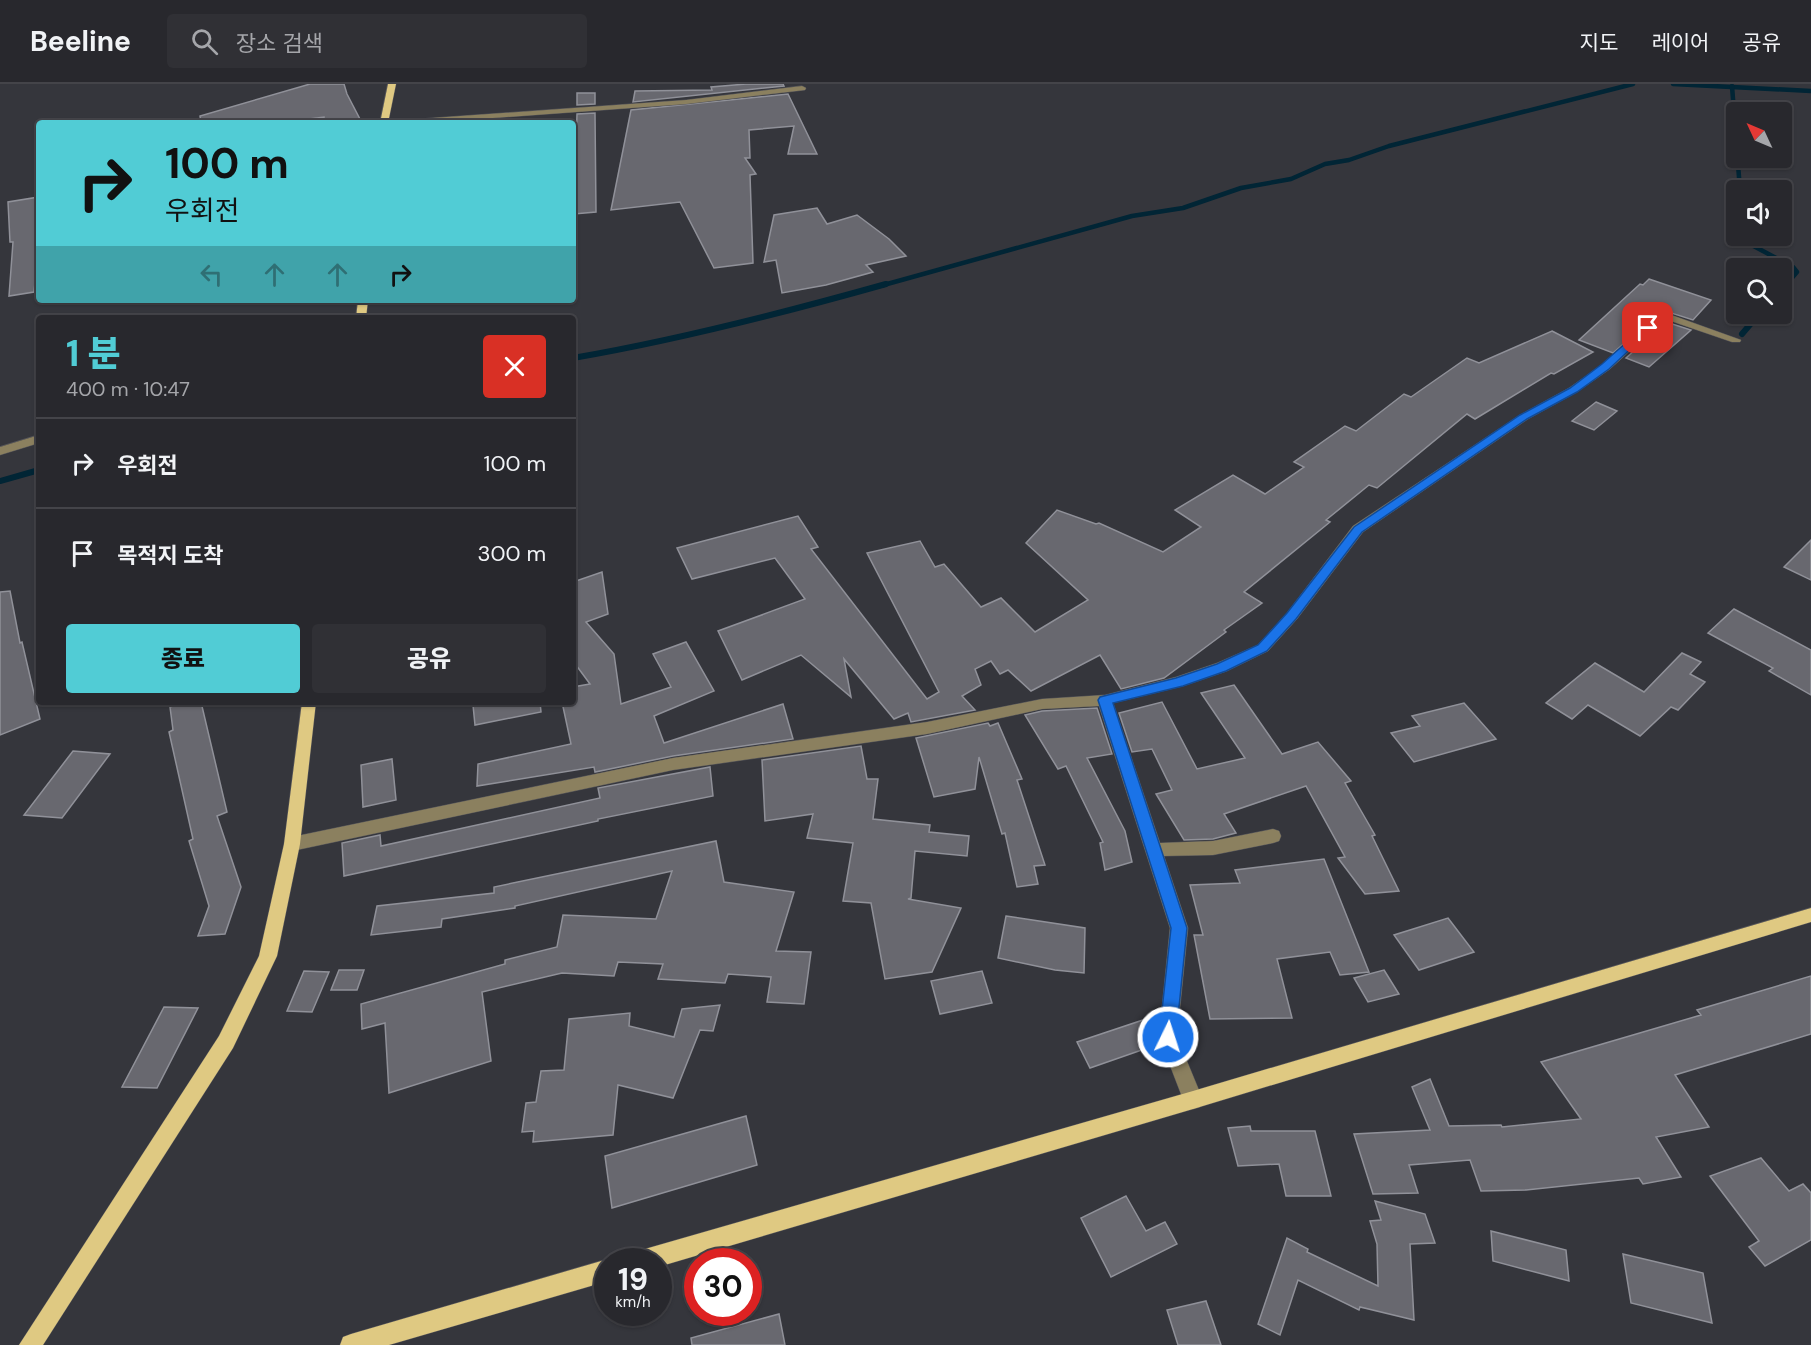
<!DOCTYPE html>
<html lang="ko">
<head>
<meta charset="utf-8">
<style>
	:root { --surface:#28282d; --page:#303035; --text:#f1f3f6; --muted:#a5a6aa; --line:#444449; --accent:#51ccd5 }
	body { margin:0; font-family:"DM Sans","Noto Sans KR",sans-serif; background:var(--page); color:var(--text); height:100vh; display:flex; flex-direction:column; font-size:22px; white-space:nowrap }
	* { box-sizing:border-box; margin:0 }
	p { font-size:20px; color:var(--muted) }
	.icon { flex:none; width:33px; height:33px; fill:none; stroke:currentColor; stroke-width:2; stroke-linecap:round; stroke-linejoin:round }
	.map { position:relative; flex:1; overflow:hidden }
	.details { position:absolute; left:36px; top:231px; width:540px; height:390px; display:flex; flex-direction:column; background:var(--surface); border-radius:6px; box-shadow:0 2px 4px #0004,0 0 0 2px var(--line) }
	.details>* { flex:none }
	.hud { position:absolute; left:36px; top:36px; width:540px; height:183px; border-radius:6px; box-shadow:0 2px 4px #0004,0 0 0 2px var(--line); background:#51ccd5; color:#111; overflow:hidden }
	.needle { width:39px; rotate:314deg }
	.controls { position:absolute; left:1726px; top:18px; display:grid; gap:12px }
	.controls a { display:grid; place-items:center; width:66px; height:66px; border-radius:6px; background:var(--surface); box-shadow:0 2px 4px #0004,0 0 0 2px var(--line); font-size:30px }
	.speed { position:absolute; left:594px; top:1164px; display:flex; gap:12px; font-size:30px; font-weight:700; text-align:center }
	.speed>* { display:grid; place-content:center; width:78px; height:78px; border-radius:50%; background:var(--surface); box-shadow:0 2px 4px #0004,0 0 0 2px var(--line); line-height:1 }
	.speed small { font-size:15px; font-weight:400 }
	.speed .limit { border:9px solid #d22; background:#fff; color:#111 }
	.pin { position:absolute; display:grid; place-items:center; width:51px; height:51px; color:#fff; margin:-26px; border-radius:12px; box-shadow:0 3px 9px #0006 }
	.me { position:absolute; width:66px; margin:-33px; rotate:4deg; stroke-linejoin:round; filter:drop-shadow(0 0 4px #0008) }
	.turn { display:flex; align-items:center; gap:21px; height:126px; padding:0 30px; font-size:27px }
	.turn .icon { width:78px; height:78px; stroke-width:2.5 }
	.turn b { display:block; font-size:42px; line-height:51px }
	.lanes { display:flex; align-items:center; height:57px; padding:0 30px; background:#0003; justify-content:center; gap:30px; direction:ltr }
	.lanes .off { opacity:.35 }
	.round { display:grid; place-items:center; flex:none; width:63px; height:63px; border-radius:6px; background:var(--page) }
	.headline { display:flex; align-items:center; justify-content:space-between; height:102px; padding:0 30px }
	h1 { font-size:36px; font-weight:800; line-height:45px; color:var(--accent) }
	.cta { display:flex; gap:12px; margin-top:auto; padding:12px 30px }
	.cta a { flex:1; height:69px; border-radius:6px; background:var(--accent); color:#111; font-size:24px; font-weight:800; line-height:69px; text-align:center }
	.cta a+a { background:var(--page); color:var(--text) }
	ul { padding:0; list-style:none }
	li { display:flex; align-items:center; gap:18px; height:90px; padding:0 30px; border-top:2px solid var(--line) }
	li div { flex:1 }
	li b { display:block; font-size:22px }
	li em { font-style:normal }
	header { display:flex; align-items:center; gap:36px; box-sizing:border-box; height:84px; padding:0 30px; background:var(--surface); border-bottom:2px solid var(--line) }
	header strong { font-size:28px }
	nav { display:flex; gap:33px; margin-inline-start:auto; font-size:21px }
	.search { width:420px; height:54px; background:var(--page); display:flex; align-items:center; gap:15px; box-sizing:border-box; padding:0 21px; border-radius:6px; color:var(--muted); font-size:22px }
	.map>svg:first-child { display:block }
	.lines { fill:none; stroke-linecap:round; stroke-linejoin:round }
	.stream-far1 { stroke:#012535; stroke-width:4.5 }
	.stream { stroke:#012535; stroke-width:6 }
	.building { fill:#68686f; stroke:#909199; stroke-width:1.5 }
	.minor-casing { stroke:#54545a; stroke-width:1 }
	.major-casing { stroke:#54545a; stroke-width:1 }
	.minor { fill:#8b805f; fill-rule:evenodd }
	.major { fill:#dfc982; fill-rule:evenodd }
	.route { fill:#1a73e8; stroke:#114b97; stroke-width:1.5 }
</style>
</head>
<body>
<header>
<strong>Beeline</strong>
<div class="search"><svg class="icon" aria-label="search" viewBox="0 0 24 24"><circle cx="10" cy="10" r="6"/><path d="M15 15l6 6"/></svg>장소 검색</div>
<nav><a>지도</a><a>레이어</a><a>공유</a></nav>
</header>
<div class="map">
<svg width="1811" height="1261" viewBox="0 0 1811 1261">
	<rect width="100%" height="100%" fill="#35363c"/>
	<g class="lines">
		<g class="stream-far1">
			<polyline points="1673,0 1811,7"/>
			<polyline points="1732,2 1740,106"/>
			<polyline points="1743,152 1746,158 1793,183 1797,188 1785,202"/>
			<polyline points="880,202 1132,132 1183,124 1241,104 1291,95 1325,80 1349,76 1389,62 1633,0"/>
		</g>
		<g class="stream">
			<polyline points="1782,205 1787,200"/>
			<polyline points="1742,250 1759,230"/>
			<path d="M573 274C678 256 783 229 886 200"/>
			<polyline points="0,397 39,386"/>
		</g>
	</g>
	<g class="building">
		<polygon points="310,0 344,0 347,10 362,39 324,39 324,33 277,39 201,39 200,32"/>
		<polygon points="746,0 783,0 784,2 633,18 635,7 712,6 711,3"/>
		<polygon points="577,9 595,9 595,20 577,21"/>
		<polygon points="788,10 817,70 788,70 794,42 749,46 750,74 745,74 756,90 750,91 753,179 714,184 680,118 611,126 631,26"/>
		<polygon points="595,29 596,128 574,130 577,30"/>
		<polygon points="39,113 39,160 34,208 9,212 13,158 10,158 8,118"/>
		<polygon points="817,124 827,140 857,131 889,155 906,172 866,181 873,188 826,201 782,209 776,176 764,178 774,131"/>
		<polygon points="1649,195 1711,216 1693,236 1662,226 1613,269 1579,256 1640,200 1643,201"/>
		<polygon points="1666,238 1691,246 1649,283 1626,274"/>
		<polygon points="1552,247 1593,268 1554,290 1551,289 1475,335 1467,330 1377,404 1369,401 1326,436 1330,438 1244,508 1262,519 1224,546 1226,548 1164,594 1121,605 1100,571 1031,607 1008,586 1000,590 991,577 975,585 981,601 962,612 975,626 911,638 908,629 894,635 844,575 851,613 801,571 742,596 718,547 805,515 775,474 692,495 677,464 798,432 818,463 811,465 927,615 939,608 867,469 920,457 935,483 944,480 981,523 1001,514 1035,548 1088,516 1026,459 1057,426 1096,440 1099,439 1163,468 1201,443 1175,426 1233,391 1265,410 1304,383 1294,378 1345,342 1356,347 1404,310 1411,313 1467,274 1479,279"/>
		<polygon points="1596,318 1617,327 1594,346 1572,337"/>
		<polygon points="1811,456 1811,496 1784,483"/>
		<polygon points="602,488 608,530 586,538 614,570 621,620 671,603 653,570 686,558 714,607 654,632 664,659 783,620 793,655 673,672 595,688 594,683 477,702 478,680 571,660 562,618 573,618 573,603 590,600 573,577 573,498"/>
		<polygon points="10,507 20,559 22,558 40,635 0,651 0,508"/>
		<polygon points="1734,525 1811,566 1811,611 1769,587 1773,584 1708,549"/>
		<polygon points="1682,569 1701,578 1690,590 1705,598 1678,626 1671,623 1640,652 1588,621 1572,635 1546,619 1595,579 1644,608"/>
		<polygon points="1234,601 1282,670 1318,658 1351,697 1345,699 1375,751 1372,752 1399,807 1365,810 1338,774 1345,773 1306,702 1224,730 1236,749 1213,755 1184,756 1156,710 1172,706 1152,665 1132,668 1119,629 1162,618 1197,685 1245,674 1201,609"/>
		<polygon points="186,618 201,618 227,728 217,732 241,803 225,850 198,852 209,822 189,757 193,755 169,648 173,646 170,623"/>
		<polygon points="488,618 540,618 541,628 475,641 473,621"/>
		<polygon points="1464,619 1496,655 1414,678 1391,649 1420,642 1412,632"/>
		<polygon points="1097,624 1112,670 1087,674 1125,747 1132,778 1105,786 1100,759 1103,758 1066,682 1058,685 1025,631 1042,627"/>
		<polygon points="988,639 990,642 998,639 1022,695 1017,696 1045,781 1034,782 1038,800 1017,803 1005,749 1002,750 979,673 975,705 934,713 916,654"/>
		<polygon points="861,662 867,695 878,695 873,735 930,741 929,748 969,752 967,772 915,767 911,814 908,815 961,824 932,888 885,895 871,819 843,817 853,759 807,754 813,730 765,737 762,676"/>
		<polygon points="73,667 110,670 62,734 24,731"/>
		<polygon points="392,675 396,716 363,723 361,681"/>
		<polygon points="710,683 713,712 598,735 598,737 344,792 342,759 380,751 381,762 600,714 598,704"/>
		<polygon points="716,757 724,798 794,808 776,867 811,868 804,920 767,918 771,893 728,890 725,899 658,895 663,880 618,878 614,892 562,889 482,908 491,977 389,1009 385,939 362,945 361,920 505,880 505,876 557,863 563,831 656,835 672,787 515,822 515,824 442,835 441,843 371,851 377,822 494,809 494,803"/>
		<polygon points="1324,775 1369,888 1340,891 1330,868 1277,875 1292,934 1210,935 1194,851 1203,851 1190,801 1240,799 1235,786"/>
		<polygon points="1006,832 1085,844 1084,889 1055,886 998,874"/>
		<polygon points="1448,834 1474,868 1419,886 1394,851"/>
		<polygon points="339,886 364,886 357,906 331,906"/>
		<polygon points="1384,886 1399,910 1368,918 1354,894"/>
		<polygon points="304,887 329,888 312,928 287,927"/>
		<polygon points="982,887 992,919 940,930 931,897"/>
		<polygon points="1811,892 1811,950 1675,991 1709,1043 1656,1053 1681,1093 1643,1100 1639,1094 1526,1106 1481,1107 1470,1076 1409,1081 1418,1109 1373,1110 1354,1050 1430,1046 1412,1003 1430,995 1449,1042 1501,1041 1502,1043 1581,1035 1541,978 1701,931 1697,926"/>
		<polygon points="720,921 713,947 700,946 673,1014 618,1001 613,1051 533,1058 534,1047 522,1048 526,1019 536,1018 541,987 564,986 569,935 630,929 629,942 674,953 682,925"/>
		<polygon points="164,923 198,924 157,1004 122,1003"/>
		<polygon points="1149,934 1157,948 1159,960 1090,984 1077,958"/>
		<polygon points="746,1032 757,1081 612,1124 605,1072"/>
		<polygon points="1250,1042 1251,1047 1315,1047 1331,1112 1286,1112 1279,1080 1238,1082 1228,1044"/>
		<polygon points="1761,1074 1789,1107 1803,1100 1811,1109 1811,1156 1765,1182 1749,1163 1759,1157 1710,1092"/>
		<polygon points="1126,1112 1146,1147 1165,1138 1177,1160 1111,1193 1081,1134"/>
		<polygon points="1375,1117 1425,1130 1435,1159 1410,1160 1414,1236 1360,1223 1359,1226 1298,1196 1280,1251 1258,1240 1287,1154 1308,1165 1307,1168 1378,1202 1377,1160 1370,1137 1381,1136"/>
		<polygon points="1491,1147 1566,1166 1569,1197 1493,1177"/>
		<polygon points="1623,1170 1703,1189 1712,1239 1631,1219"/>
		<polygon points="1206,1217 1221,1261 1178,1261 1167,1226"/>
		<polygon points="779,1230 785,1261 692,1261 691,1254"/>
	</g>
	<g class="lines">
		<g class="minor-casing">
			<g id="minor">
				<polygon points="802,2 806,4 805,6 686,20 424,39 386,39 390,37 686,16"/>
				<polygon points="1663,228 1741,256 1740,258 1732,258 1665,235 1610,285 1577,308 1528,335 1363,448 1297,535 1268,567 1227,587 1183,602 1113,619 1160,759 1213,757 1273,745 1279,747 1281,752 1279,757 1273,759 1213,771 1164,772 1188,844 1177,953 1203,1016 1200,1023 1193,1025 1186,1023 1159,953 1170,844 1099,622 1042,625 927,650 673,686 292,767 286,765 284,760 286,755 292,753 673,674 927,638 1042,615 1105,611 1176,593 1217,579 1258,561 1287,529 1353,442 1520,331 1569,304 1602,281"/>
				<polygon points="39,351 39,359 0,371 0,363"/>
			</g>
		</g>
		<g class="major-casing">
			<g id="major">
				<polygon points="388,0 396,0 388,39 380,39"/>
				<polygon points="358,216 368,216 366,234 356,234"/>
				<polygon points="302,618 316,618 300,760 277,872 233,964 43,1261 19,1261 219,952 259,872 284,760"/>
				<polygon points="1811,824 1811,838 1193,1025 658,1183 658,1178 628,1178 630,1170 638,1167 1193,1007"/>
				<polygon points="608,1175 613,1178 608,1178 608,1197 389,1261 340,1261 343,1253 351,1250"/>
			</g>
		</g>
		<use href="#minor" class="minor"/>
		<use href="#major" class="major"/>
	</g>
	<polygon class="route" points="1645,242 1653,244 1609,285 1577,308 1527,335 1362,448 1296,535 1267,567 1226,587 1183,602 1113,619 1187,844 1176,953 1174,959 1168,961 1162,959 1159,953 1171,844 1098,616 1100,613 1176,594 1217,580 1258,561 1287,529 1354,443 1520,331 1570,304 1602,280"/>
</svg>
<div class="controls">
<a><svg class="needle" viewBox="-14 -14 28 28"><path d="M0-13l5 13h-10z" fill="#e53935"/><path d="M0 13l5-13h-10z" fill="#a5a6aa"/></svg></a>
<a><svg class="icon" aria-label="sound" viewBox="0 0 24 24"><path d="M4 9h4l5-4v14l-5-4H4zM17 9q2 3 0 6"/></svg></a>
<a><svg class="icon" aria-label="search" viewBox="0 0 24 24"><circle cx="10" cy="10" r="6"/><path d="M15 15l6 6"/></svg></a>
</div>
<div class="speed"><div>19<small>km/h</small></div><div class="limit">30</div></div>
<div class="pin" style="left:1648px;top:244px;background:#d93025"><svg class="icon" aria-label="arrive" viewBox="0 0 24 24"><path d="M6 21V4h12l-3 4 3 4H6"/></svg></div>
<svg class="me" style="left:1168px;top:953px" viewBox="-20 -20 40 40"><circle r="17" fill="#1a73e8" stroke="#fff" stroke-width="3"/><path d="M0-11L8 9 0 5-8 9z" fill="#fff"/></svg>
<div class="hud">
<div class="turn"><svg class="icon" aria-label="right" viewBox="0 0 24 24"><path d="M7 20v-9h11M14 6l5 5-5 5"/></svg><div><b>100 m</b>우회전</div></div>
<div class="lanes"><svg class="icon off" aria-label="left" viewBox="0 0 24 24"><path d="M17 20v-9H6M10 6l-5 5 5 5"/></svg><svg class="icon off" aria-label="ahead" viewBox="0 0 24 24"><path d="M12 20V5M6 11l6-6 6 6"/></svg><svg class="icon off" aria-label="ahead" viewBox="0 0 24 24"><path d="M12 20V5M6 11l6-6 6 6"/></svg><svg class="icon" aria-label="right" viewBox="0 0 24 24"><path d="M7 20v-9h11M14 6l5 5-5 5"/></svg></div>
</div>
<section class="details">
<div class="headline"><div><h1>1 분</h1><p>400 m · 10:47</p></div><a class="round" style="background:#d93025;color:#fff"><svg class="icon" aria-label="close" viewBox="0 0 24 24"><path d="M6 6l12 12M18 6L6 18"/></svg></a></div>
<ul>
<li><svg class="icon" aria-label="right" viewBox="0 0 24 24"><path d="M7 20v-9h11M14 6l5 5-5 5"/></svg><div><b>우회전</b></div><em>100 m</em></li>
<li><svg class="icon" aria-label="arrive" viewBox="0 0 24 24"><path d="M6 21V4h12l-3 4 3 4H6"/></svg><div><b>목적지 도착</b></div><em>300 m</em></li>
</ul>
<div class="cta"><a>종료</a><a>공유</a></div>
</section>
</div>
</body>
</html>
